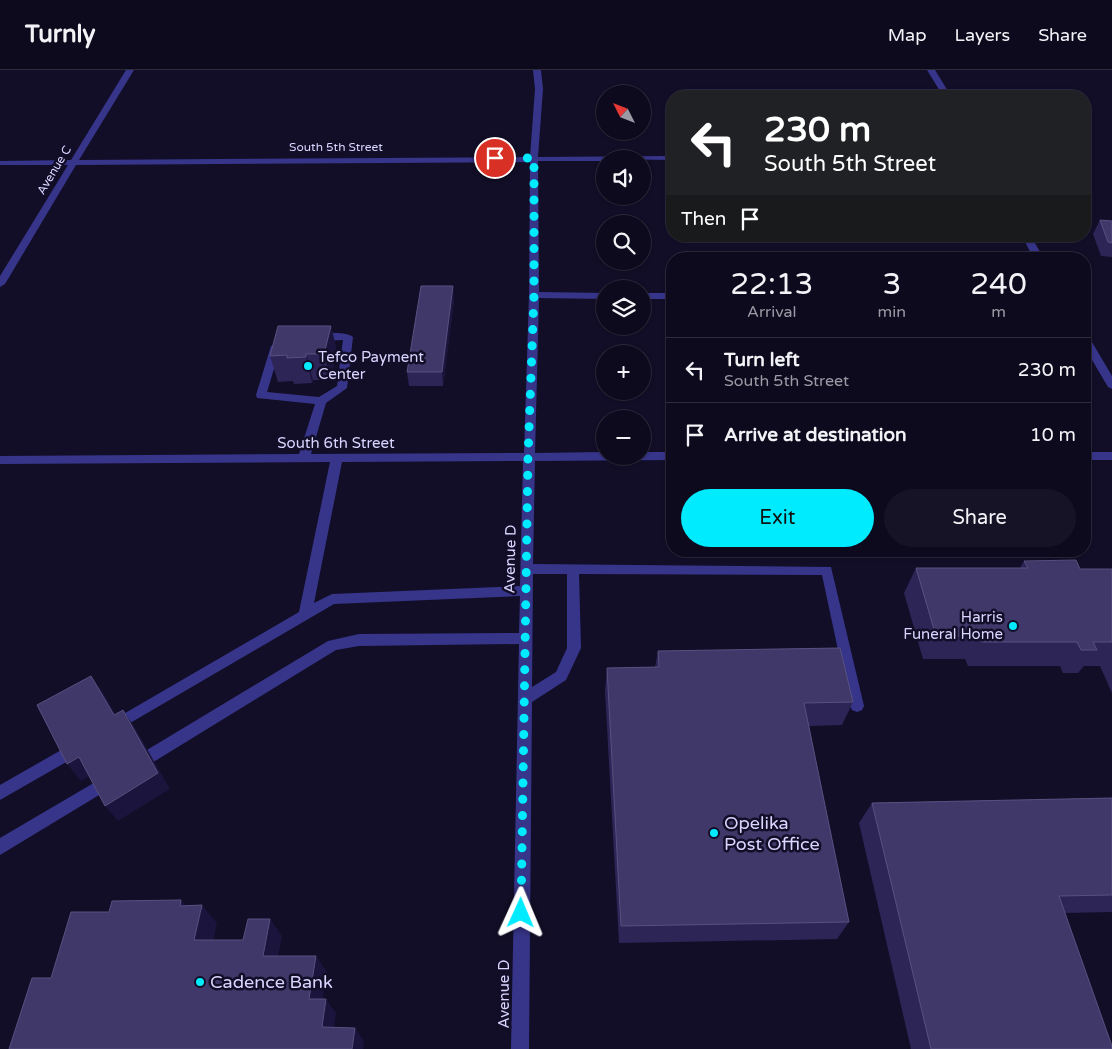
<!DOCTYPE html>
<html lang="en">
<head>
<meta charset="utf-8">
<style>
	:root { --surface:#0e0a1e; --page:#171327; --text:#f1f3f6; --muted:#9b9aa4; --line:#2e2b3c; --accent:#01ebff }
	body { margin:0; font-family:"Varela Round",sans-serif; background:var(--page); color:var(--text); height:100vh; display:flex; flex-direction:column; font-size:19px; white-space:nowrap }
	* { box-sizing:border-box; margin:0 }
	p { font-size:16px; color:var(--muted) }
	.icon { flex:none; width:28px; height:28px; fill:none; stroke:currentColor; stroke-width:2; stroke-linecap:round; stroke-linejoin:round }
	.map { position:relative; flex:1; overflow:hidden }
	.details { position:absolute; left:666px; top:182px; width:425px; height:305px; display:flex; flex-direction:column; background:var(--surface); border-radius:20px; box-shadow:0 1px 4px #0004,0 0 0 1px var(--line) }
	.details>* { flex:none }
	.guide { position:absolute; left:666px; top:20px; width:425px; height:152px; border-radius:20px; box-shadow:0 1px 4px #0004,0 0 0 1px var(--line); background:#202124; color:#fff; overflow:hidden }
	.needle { width:32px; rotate:312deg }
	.buttons { position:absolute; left:596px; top:15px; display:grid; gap:10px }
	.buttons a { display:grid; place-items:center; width:55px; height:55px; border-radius:50%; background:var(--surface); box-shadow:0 1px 4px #0004,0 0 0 1px var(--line); font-size:25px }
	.pin { position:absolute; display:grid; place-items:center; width:42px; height:42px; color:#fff; margin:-21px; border:2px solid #fff; border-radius:50%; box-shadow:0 1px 5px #0007 }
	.me { position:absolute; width:55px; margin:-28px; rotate:1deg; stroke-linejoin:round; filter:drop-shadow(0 0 4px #0008) }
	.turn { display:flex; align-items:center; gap:18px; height:105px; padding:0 15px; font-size:22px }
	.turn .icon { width:65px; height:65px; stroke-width:2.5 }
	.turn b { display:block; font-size:35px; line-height:42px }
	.then { display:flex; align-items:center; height:48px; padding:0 15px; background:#0003; gap:10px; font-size:19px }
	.eta { display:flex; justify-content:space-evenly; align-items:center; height:85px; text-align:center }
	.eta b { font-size:30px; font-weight:600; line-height:35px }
	.button { display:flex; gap:10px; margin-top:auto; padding:10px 15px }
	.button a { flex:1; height:58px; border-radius:30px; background:var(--accent); color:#111; font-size:20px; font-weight:600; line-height:58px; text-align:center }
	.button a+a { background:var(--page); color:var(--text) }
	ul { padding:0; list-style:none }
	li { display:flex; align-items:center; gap:15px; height:65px; padding:0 15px; border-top:1px solid var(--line) }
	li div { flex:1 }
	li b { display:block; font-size:19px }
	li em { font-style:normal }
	header { display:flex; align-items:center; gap:30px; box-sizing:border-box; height:70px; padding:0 25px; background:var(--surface); border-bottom:1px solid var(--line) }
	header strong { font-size:24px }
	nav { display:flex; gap:28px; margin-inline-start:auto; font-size:18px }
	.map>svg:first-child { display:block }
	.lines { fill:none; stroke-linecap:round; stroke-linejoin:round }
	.minor { fill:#37358a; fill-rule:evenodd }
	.wall { fill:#2e2557 }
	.shaded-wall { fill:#1b143c }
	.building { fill:#403869; stroke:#585180 }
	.route { stroke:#01ebff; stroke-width:9; stroke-dasharray:0 16.2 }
	.poi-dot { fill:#01ebff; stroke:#120e28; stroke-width:2 }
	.labels { text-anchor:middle; stroke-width:5; stroke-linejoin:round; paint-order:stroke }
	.far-street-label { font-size:12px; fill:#d9d5ff; stroke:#120e28 }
	.poi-label { font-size:15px; fill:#d9d5ff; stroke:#120e28; text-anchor:start }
	.street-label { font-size:15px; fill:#d9d5ff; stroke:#120e28 }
	.near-poi-label { font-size:18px; fill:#d9d5ff; stroke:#120e28; text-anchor:start }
</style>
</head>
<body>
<header>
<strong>Turnly</strong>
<nav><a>Map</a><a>Layers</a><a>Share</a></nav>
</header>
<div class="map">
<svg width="1112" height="979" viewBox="0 0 1112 979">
	<rect width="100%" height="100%" fill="#120e28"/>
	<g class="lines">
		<g class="minor">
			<path d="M126 0H134L79 90 530 87 535 19 533 0H541L543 19 538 87 672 86V90L605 89V91H538L539 222 605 223V229L539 228 535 383 605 382V386H642V382H672V390L535 391 533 494 831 497 864 636 862 640 857 642 852 640 850 636 822 505 579 504 581 578 566 610 532 632 529 979H511L519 574 359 576 336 580 142 699 137 701 132 699 130 694 132 689 328 571 359 564 519 563 520 526 334 534 113 663 108 661 106 657 108 653 299 542 330 392 0 394V386L299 384 315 334 257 328 256 325 271 276 276 273 281 276 267 322 319 327 337 316 343 270 318 271 313 268C320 262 346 261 353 267L347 318 326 333 311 384 524 383 529 225 530 92 76 95 5 214 0 217V206L68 95H0V91L71 90ZM523 391 520 516 332 524 314 533 342 392ZM533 504H567V578L556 602 532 617Z"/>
			<polygon points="927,0 935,0 951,26 943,26"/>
			<polygon points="1022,166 1031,166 1044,189 1034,189"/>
			<rect x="642" y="223" width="30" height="6"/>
			<polygon points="1085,266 1089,267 1112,306 1112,319 1108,317 1085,278"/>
			<rect x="1085" y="382" width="27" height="8"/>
			<polygon points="77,671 82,673 84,678 82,683 0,730 0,715"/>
			<polygon points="109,704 114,706 116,711 114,716 0,785 0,768"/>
		</g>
	</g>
	<g class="wall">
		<polygon points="1100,150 1112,151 1112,187 1101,186 1093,164"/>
		<polygon points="454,230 443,316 409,316 407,302"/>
		<polygon points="331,256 337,282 330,310 313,310 312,313 294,314 293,311 278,312 270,286"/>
		<polygon points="1024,491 1080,499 1112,499 1112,623 1100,596 1084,596 1078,603 1063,603 1060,596 968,596 965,589 923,589 904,523 916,498 1020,498"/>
		<polygon points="658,581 853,632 842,655 809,656 849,852 837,869 619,873 605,621 607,598 655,597"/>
		<polygon points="1112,728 1112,842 1065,843 1112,979 911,979 859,753 872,733"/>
	</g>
	<g class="shaded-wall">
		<polygon points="453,216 454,230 443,316 442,302"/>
		<polygon points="331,256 337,282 330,310 324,284"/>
		<polygon points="306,284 313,310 312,313 306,287"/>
		<polygon points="91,606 104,624 126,663 114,645"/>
		<polygon points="123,640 135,658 170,719 118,751 105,736"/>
		<polygon points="79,687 93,704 81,711 67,694"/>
		<polygon points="181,830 196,848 180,836"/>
		<polygon points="202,835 217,853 210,887 194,870"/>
		<polygon points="270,849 282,866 275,902 263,886"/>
		<polygon points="316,886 327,902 320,943 309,929"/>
		<polygon points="326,929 336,943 332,971 322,957"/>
		<polygon points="355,958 364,971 363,979 352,979"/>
	</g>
	<g class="building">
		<polygon points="1100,150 1112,151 1112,173 1108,172"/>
		<polygon points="421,216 453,216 442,302 407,302"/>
		<polygon points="278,256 331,256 324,284 306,284 306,287 287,288 287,285 270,286"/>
		<polygon points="1076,490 1080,499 1112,499 1112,572 1093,572 1097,580 1081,580 1077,572 982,572 980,566 936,566 916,498 1028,498 1024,491"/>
		<polygon points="840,578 853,632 804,633 849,852 621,856 607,598 659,597 658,581"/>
		<polygon points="91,606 114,645 123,640 158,703 105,736 79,687 67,694 37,635"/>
		<polygon points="1112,728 1112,825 1059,826 1112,976 1112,979 931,979 872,733"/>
		<polygon points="181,830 180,836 202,835 194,870 243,870 248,849 270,849 263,886 316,886 309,929 326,929 322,957 355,958 352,979 9,979 32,908 51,908 71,842 109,842 112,831"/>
	</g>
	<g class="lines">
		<polyline class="route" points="495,88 534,88 534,225 528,387 521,843"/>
	</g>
	<g class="poi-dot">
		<circle cx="308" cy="296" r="5"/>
		<circle cx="1013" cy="556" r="5"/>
		<circle cx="714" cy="763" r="5"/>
		<circle cx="200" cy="912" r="5"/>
	</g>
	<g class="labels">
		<g class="far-street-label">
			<text x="336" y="81">South 5th Street</text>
			<text transform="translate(54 100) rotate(-59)" y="4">Avenue C</text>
		</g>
		<g class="poi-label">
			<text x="318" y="292">Tefco Payment<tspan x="318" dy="17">Center</tspan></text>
			<text x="1003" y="552" text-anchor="end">Harris<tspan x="1003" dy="17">Funeral Home</tspan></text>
		</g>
		<g class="street-label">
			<text x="336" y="378">South 6th Street</text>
			<text transform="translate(510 489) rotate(-89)" y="5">Avenue D</text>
			<text transform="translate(504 924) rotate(-90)" y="5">Avenue D</text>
		</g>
		<g class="near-poi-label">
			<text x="724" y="759">Opelika<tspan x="724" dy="21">Post Office</tspan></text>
			<text x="210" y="918">Cadence Bank</text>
		</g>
	</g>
</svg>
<div class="buttons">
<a><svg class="needle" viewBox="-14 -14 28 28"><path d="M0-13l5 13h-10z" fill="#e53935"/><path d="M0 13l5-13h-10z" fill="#9b9aa4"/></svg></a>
<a><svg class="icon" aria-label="sound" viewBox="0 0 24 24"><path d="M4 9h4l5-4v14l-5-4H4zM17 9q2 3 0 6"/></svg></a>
<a><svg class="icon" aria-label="search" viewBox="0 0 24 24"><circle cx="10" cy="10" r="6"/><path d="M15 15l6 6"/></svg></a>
<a><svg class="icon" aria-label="layers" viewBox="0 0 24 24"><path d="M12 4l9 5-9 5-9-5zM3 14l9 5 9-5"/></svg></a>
<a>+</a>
<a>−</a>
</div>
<div class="pin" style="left:495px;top:88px;background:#d93025"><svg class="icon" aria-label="arrive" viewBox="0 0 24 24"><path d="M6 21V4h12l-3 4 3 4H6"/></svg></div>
<svg class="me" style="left:521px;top:843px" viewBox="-20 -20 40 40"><path d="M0-17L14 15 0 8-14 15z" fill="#01ebff" stroke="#fff" stroke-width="4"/></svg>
<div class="guide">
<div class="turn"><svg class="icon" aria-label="left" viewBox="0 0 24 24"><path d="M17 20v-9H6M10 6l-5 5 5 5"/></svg><div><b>230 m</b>South 5th Street</div></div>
<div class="then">Then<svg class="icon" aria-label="arrive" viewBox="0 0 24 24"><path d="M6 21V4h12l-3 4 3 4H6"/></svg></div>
</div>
<section class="details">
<div class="eta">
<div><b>22:13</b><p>Arrival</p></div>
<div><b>3</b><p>min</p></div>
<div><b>240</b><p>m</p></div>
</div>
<ul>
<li><svg class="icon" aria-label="left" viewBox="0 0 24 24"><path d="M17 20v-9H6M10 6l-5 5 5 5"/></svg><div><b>Turn left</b><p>South 5th Street</p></div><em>230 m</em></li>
<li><svg class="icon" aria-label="arrive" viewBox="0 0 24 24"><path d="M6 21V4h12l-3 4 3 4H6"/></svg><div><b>Arrive at destination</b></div><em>10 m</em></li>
</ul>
<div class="button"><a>Exit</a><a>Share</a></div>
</section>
</div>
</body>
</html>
